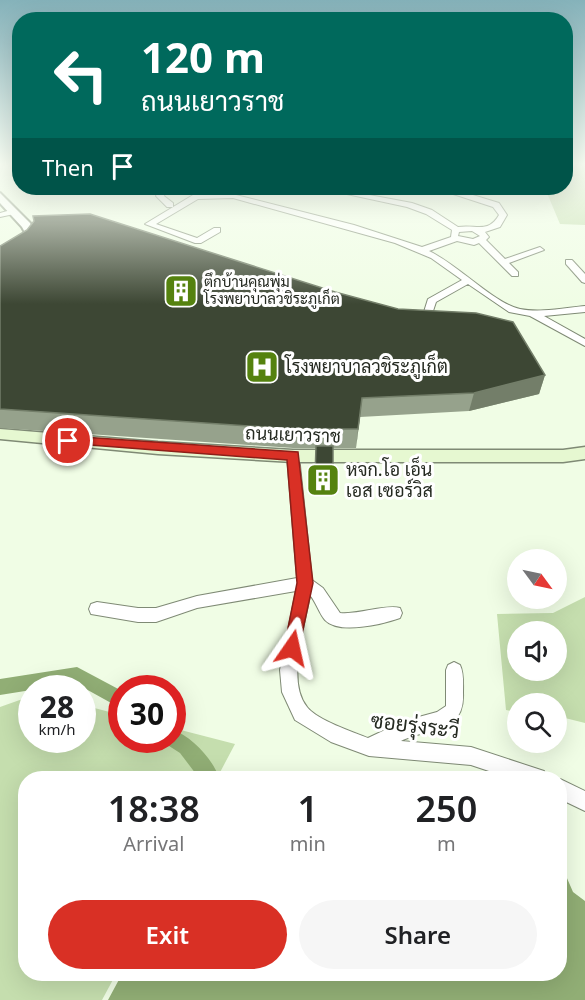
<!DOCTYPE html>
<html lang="en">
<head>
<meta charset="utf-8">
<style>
	:root { --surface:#fff; --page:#f6f6f6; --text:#202124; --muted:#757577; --accent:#d93025 }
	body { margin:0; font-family:"Noto Sans",Sarabun,sans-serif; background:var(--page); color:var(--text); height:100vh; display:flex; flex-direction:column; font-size:22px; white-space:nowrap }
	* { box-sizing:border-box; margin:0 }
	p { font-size:20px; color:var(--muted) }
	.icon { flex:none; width:33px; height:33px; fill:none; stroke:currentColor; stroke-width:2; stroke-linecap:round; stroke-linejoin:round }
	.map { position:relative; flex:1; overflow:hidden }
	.sheet { position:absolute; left:18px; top:771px; width:549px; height:210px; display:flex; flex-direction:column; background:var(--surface); border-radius:24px; box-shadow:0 6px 24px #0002 }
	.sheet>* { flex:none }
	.top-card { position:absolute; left:12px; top:12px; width:561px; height:183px; border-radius:24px; box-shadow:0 6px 24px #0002; background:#00695c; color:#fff; overflow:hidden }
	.needle { width:39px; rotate:123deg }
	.controls { position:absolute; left:507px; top:549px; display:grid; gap:12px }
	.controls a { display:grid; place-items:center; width:60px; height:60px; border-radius:50%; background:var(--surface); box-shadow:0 6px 24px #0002; font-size:30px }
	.speed { position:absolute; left:18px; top:675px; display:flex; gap:12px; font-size:30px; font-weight:700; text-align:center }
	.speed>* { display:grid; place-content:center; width:78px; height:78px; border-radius:50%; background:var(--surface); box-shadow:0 6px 24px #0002; line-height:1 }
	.speed small { font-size:15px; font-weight:400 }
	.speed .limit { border:9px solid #d22; background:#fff; color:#111 }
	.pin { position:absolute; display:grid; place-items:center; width:51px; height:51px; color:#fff; margin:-26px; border:3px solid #fff; border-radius:50%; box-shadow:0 2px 6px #0007 }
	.me { position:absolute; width:66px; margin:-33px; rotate:11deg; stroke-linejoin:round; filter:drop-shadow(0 0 4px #0008) }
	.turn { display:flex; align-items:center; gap:21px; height:126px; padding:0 30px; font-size:27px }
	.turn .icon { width:78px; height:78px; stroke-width:2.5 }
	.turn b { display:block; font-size:42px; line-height:51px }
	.then { display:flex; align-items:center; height:57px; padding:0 30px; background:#0003; gap:12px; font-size:22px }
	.eta { display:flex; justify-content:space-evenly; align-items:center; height:102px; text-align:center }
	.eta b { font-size:36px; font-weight:600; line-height:42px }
	.cta { display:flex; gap:12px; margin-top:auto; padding:12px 30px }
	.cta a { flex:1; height:69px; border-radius:36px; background:var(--accent); color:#fff; font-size:24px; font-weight:600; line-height:69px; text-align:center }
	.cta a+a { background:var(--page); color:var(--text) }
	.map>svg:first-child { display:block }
	.green { fill:#c5deae; fill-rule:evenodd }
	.water { fill:#91ae75 }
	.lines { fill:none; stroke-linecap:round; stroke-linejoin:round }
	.canal { fill:#91ae75; fill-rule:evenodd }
	.minor-casing { stroke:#7f8a75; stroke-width:2 }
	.tertiary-casing { stroke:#7f8a75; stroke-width:4 }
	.secondary-casing { stroke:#7f8a75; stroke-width:3 }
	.minor { fill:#fff; fill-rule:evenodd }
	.tertiary { fill:#fff; fill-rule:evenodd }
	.secondary { fill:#e6f8d1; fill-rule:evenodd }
	.wall { fill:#96a28c }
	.shaded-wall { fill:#737e69 }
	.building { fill:#3d4734; stroke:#737e69; stroke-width:1.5 }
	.route { fill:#d93025; stroke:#8d1f18; stroke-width:1.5 }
	.labels { text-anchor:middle; stroke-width:6; stroke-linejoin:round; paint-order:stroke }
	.far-poi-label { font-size:15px; fill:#252a21; stroke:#fff; text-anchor:start }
	.poi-label { font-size:18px; fill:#252a21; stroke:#fff; text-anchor:start }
	.street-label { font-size:18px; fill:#252a21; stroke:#fff }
	.near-street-label { font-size:21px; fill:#252a21; stroke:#fff }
</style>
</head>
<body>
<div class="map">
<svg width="585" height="1000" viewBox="0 0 585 1000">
	<rect width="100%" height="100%" fill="#f0fde5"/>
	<g class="green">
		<polygon points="566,164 585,164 585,225 560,224 547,193 514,188 566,188"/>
		<path d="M585 597V723L557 716 556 704H518L517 712 506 710 497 614 553 613ZM518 632H556V670H518Z"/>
		<polygon points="31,696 32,740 82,740 83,705 121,715 122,740 172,740 173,728 235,744 217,778 26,778 26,974 116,974 102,1000 0,1000 0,707"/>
	</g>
	<polygon class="water" points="560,862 573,892 585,901 585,1000 108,1000 122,974 560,974"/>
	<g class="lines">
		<g class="canal">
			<polygon points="77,667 122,691 122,709 75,683 0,695 0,679"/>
			<path d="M172 729C192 737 213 759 219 778H199L180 753 166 744 164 740H172Z"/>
		</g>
		<g class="minor-casing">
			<g id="minor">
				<polygon points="160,188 167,188 164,196 173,203 173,207 167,207 156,196"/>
				<path d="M231 188H237L236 195 354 225 422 247 451 237 452 230 426 214 407 207 319 188H332L412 203 432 210 458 227C476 224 488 234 499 215L493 207 441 190V188H450L499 203 507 215 500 227 485 232 489 237 486 240 505 259 540 247 544 250 509 263 518 272V276H512L479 243 474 245 457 241 429 251C457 264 495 304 520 309 540 313 564 308 585 306V312L544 316 585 339V346L530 316 509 312 468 284 436 302 431 317H425L423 315 428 299 462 280 431 258 395 243 233 198 198 199 156 224 197 238 214 228H220V232L201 243H195L145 224 193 195 229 194ZM472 231 480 236 473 239 458 236 459 232Z"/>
				<polygon points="11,210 14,210 14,214 0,217 0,213"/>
				<polygon points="566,260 572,260 585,274 585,283 582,282 566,264"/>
				<path d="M293 452 299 456 312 580 323 588 340 613C358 615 386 604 400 608L402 613 400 618C383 624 339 635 325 620 319 613 316 602 310 595 305 625 286 681 307 707 317 720 353 732 368 738L404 721 437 712 446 706V670L448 665 454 662 460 665C464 673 463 684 463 693 465 734 429 727 401 741L471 747 544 771 546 778H510L471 765 369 756 331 742 295 720 282 692 280 670 296 591 197 608 156 622H138L91 614 89 609 91 604 97 602 138 608H156L197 596 297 578 287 456Z"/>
				<polygon points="560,779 585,791 585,811 560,799"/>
			</g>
		</g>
		<g class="tertiary-casing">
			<polygon id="tertiary" points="0,193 30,223 37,236 31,245 0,264 0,256 27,236 22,227 0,203"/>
		</g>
		<g class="secondary-casing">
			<polygon id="secondary" points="0,429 158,442 293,450 563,450 585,447 585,459 563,462 293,462 158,454 0,439"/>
		</g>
		<use href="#minor" class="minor"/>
		<use href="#tertiary" class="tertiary"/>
		<use href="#secondary" class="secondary"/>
	</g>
	<polygon class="wall" points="0,246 335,292 398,309 545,375 539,394 469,411 360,417 356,448 333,448 332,496 315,496 316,448 293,448 0,428"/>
	<g class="shaded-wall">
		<polygon points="545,375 539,394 469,411 474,393"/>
		<polygon points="362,398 360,417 356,448 358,429"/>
	</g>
	<g class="building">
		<polygon points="90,214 335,292 398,309 476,313 513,322 545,375 474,393 362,398 358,429 293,429 0,409 0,246 27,230 34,221 33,216"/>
		<polygon points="316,446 333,446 333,478 315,477"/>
	</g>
	<linearGradient id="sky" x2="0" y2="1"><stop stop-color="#85b2ba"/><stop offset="0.54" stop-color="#f8fef3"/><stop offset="1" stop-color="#f8fef3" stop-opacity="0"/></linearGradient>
	<rect width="585" height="304" fill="url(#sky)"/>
	<polygon class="route" points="68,436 298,452 313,583 298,653 292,655 286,653 284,648 297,583 287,460 64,443 62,441"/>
	<defs>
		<g id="building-square" transform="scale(1.725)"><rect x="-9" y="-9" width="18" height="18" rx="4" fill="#55820f" stroke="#fff"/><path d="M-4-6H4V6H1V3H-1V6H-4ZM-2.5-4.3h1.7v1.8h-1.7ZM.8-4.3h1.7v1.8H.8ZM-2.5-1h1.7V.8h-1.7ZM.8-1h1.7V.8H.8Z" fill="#fff"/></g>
		<g id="hospital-square" transform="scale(1.725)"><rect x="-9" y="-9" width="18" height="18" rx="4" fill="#55820f" stroke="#fff"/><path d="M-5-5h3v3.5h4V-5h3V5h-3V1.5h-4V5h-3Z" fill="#fff"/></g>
	</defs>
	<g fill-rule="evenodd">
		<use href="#building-square" x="181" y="291"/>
		<use href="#hospital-square" x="262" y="367"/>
		<use href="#building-square" x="323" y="480"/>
	</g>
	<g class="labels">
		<g class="far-poi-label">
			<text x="204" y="287">ตึกบ้านคุณพุ่ม<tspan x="204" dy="17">โรงพยาบาลวชิระภูเก็ต</tspan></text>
		</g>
		<g class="poi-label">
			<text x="285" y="373">โรงพยาบาลวชิระภูเก็ต</text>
			<text x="346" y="476">หจก.โอ เอ็น<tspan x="346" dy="21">เอส เซอร์วิส</tspan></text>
		</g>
		<g class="street-label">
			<text transform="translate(293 435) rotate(2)" y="6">ถนนเยาวราช</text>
		</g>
		<g class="near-street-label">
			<text transform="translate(415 726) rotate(7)" y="7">ซอยรุ่งระวี</text>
		</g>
	</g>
</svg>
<div class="controls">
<a><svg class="needle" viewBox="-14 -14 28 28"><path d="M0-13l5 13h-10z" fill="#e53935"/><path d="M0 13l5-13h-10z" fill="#757577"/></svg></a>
<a><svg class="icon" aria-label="sound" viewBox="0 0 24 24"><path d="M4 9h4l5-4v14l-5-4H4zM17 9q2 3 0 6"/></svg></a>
<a><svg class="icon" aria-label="search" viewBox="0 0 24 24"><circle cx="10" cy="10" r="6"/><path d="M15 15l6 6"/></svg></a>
</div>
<div class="speed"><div>28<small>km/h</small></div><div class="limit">30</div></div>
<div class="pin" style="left:68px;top:441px;background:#d93025"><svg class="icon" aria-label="arrive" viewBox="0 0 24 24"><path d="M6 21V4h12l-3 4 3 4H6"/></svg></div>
<svg class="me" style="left:292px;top:648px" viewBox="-20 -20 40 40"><path d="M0-17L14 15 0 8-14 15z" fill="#d93025" stroke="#fff" stroke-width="4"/></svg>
<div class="top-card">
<div class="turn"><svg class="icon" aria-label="left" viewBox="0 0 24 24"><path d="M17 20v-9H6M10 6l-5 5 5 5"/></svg><div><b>120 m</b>ถนนเยาวราช</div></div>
<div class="then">Then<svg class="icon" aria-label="arrive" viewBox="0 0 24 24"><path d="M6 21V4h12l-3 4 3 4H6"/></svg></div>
</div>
<section class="sheet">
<div class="eta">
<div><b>18:38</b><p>Arrival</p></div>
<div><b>1</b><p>min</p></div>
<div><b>250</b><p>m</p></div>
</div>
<div class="cta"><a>Exit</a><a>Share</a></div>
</section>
</div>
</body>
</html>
